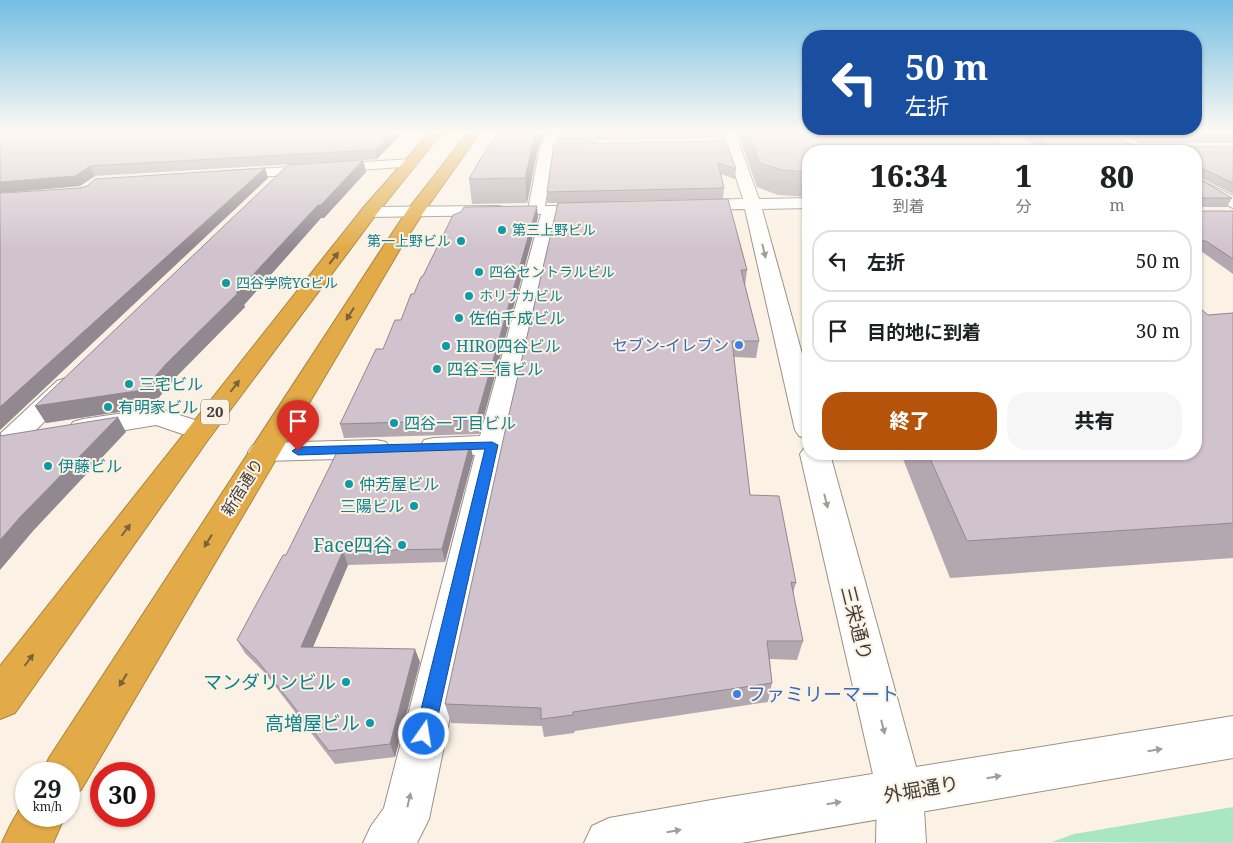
<!DOCTYPE html>
<html lang="ja">
<head>
<meta charset="utf-8">
<style>
	:root { --surface:#fff; --page:#f6f6f6; --text:#202124; --muted:#757577; --line:#e0e0e0; --accent:#b45309 }
	body { margin:0; font-family:"Noto Serif","Noto Sans JP",serif; background:var(--page); color:var(--text); height:100vh; display:flex; flex-direction:column; font-size:19px; white-space:nowrap }
	* { box-sizing:border-box; margin:0 }
	p { font-size:16px; color:var(--muted) }
	.icon { flex:none; width:28px; height:28px; fill:none; stroke:currentColor; stroke-width:2; stroke-linecap:round; stroke-linejoin:round }
	.map { position:relative; flex:1; overflow:hidden }
	.panel { position:absolute; left:802px; top:145px; width:400px; height:315px; display:flex; flex-direction:column; background:var(--surface); border-radius:20px; box-shadow:0 1px 4px #0004 }
	.panel>* { flex:none }
	.hud { position:absolute; left:802px; top:30px; width:400px; height:105px; border-radius:20px; box-shadow:0 1px 4px #0004; background:#1a4fa0; color:#fff; overflow:hidden }
	.speed { position:absolute; left:15px; top:762px; display:flex; gap:10px; font-size:25px; font-weight:700; text-align:center }
	.speed>* { display:grid; place-content:center; width:65px; height:65px; border-radius:50%; background:var(--surface); box-shadow:0 1px 4px #0004; line-height:1 }
	.speed small { font-size:12px; font-weight:400 }
	.speed .limit { border:8px solid #d22; background:#fff; color:#111 }
	.pin { position:absolute; display:grid; place-items:center; width:42px; height:42px; color:#fff; margin:-51px -21px; border-radius:50% 50% 50% 0; rotate:-45deg; box-shadow:0 0 5px #0007 }
	.pin .icon { rotate:45deg }
	.me { position:absolute; width:55px; margin:-28px; rotate:13deg; stroke-linejoin:round; filter:drop-shadow(0 0 4px #0008) }
	.turn { display:flex; align-items:center; gap:18px; height:105px; padding:0 20px; font-size:22px }
	.turn .icon { width:65px; height:65px; stroke-width:2.5 }
	.turn b { display:block; font-size:35px; line-height:42px }
	.eta { display:flex; justify-content:space-evenly; align-items:center; height:85px; text-align:center }
	.eta b { font-size:30px; font-weight:800; line-height:35px }
	.action { display:flex; gap:10px; margin-top:auto; padding:10px 20px }
	.action a { flex:1; height:58px; border-radius:20px; background:var(--accent); color:#fff; font-size:20px; font-weight:800; line-height:58px; text-align:center }
	.action a+a { background:var(--page); color:var(--text) }
	ul { padding:0; list-style:none }
	li { display:flex; align-items:center; gap:15px; height:62px; margin:0 10px 8px; padding:0 10px; border:2px solid var(--line); border-radius:20px }
	li div { flex:1 }
	li b { display:block; font-size:19px }
	li em { font-style:normal }
	.map>svg:first-child { display:block }
	.green { fill:#aae6c2 }
	.lines { fill:none; stroke-linecap:round; stroke-linejoin:round }
	.street-casing { stroke:#9b9287; stroke-width:2 }
	.secondary-casing { stroke:#9b9287; stroke-width:2 }
	.highway-casing { stroke:#a98441; stroke-width:2 }
	.street { fill:#fff; fill-rule:evenodd }
	.secondary { fill:#fff; fill-rule:evenodd }
	.highway { fill:#e2ab47; fill-rule:evenodd }
	.wall { fill:#b4a8b0 }
	.shaded-wall { fill:#928890 }
	.building { fill:#d1c3cd; stroke:#928890 }
	.oneway { fill:#a09e9b }
	.oneway2 { fill:#79633d }
	.route { fill:#1a73e8; stroke:#114b97 }
	.culture-dot { fill:#0f9aa8; stroke:#fbf1e4; stroke-width:2 }
	.shop-dot { fill:#3f7fe0; stroke:#fbf1e4; stroke-width:2 }
	.labels { text-anchor:middle; stroke-width:4; stroke-linejoin:round; paint-order:stroke }
	.far-culture-label { font-size:14px; fill:#0d838f; stroke:#fbf1e4; text-anchor:start }
	.shield { fill:#fbf1e4; stroke:#78726b; stroke-width:1 }
	.shield-label { font-size:15px; font-weight:bold; fill:#403c37 }
	.culture-label { font-size:16px; fill:#0d838f; stroke:#fbf1e4; text-anchor:start }
	.shop-label { font-size:16px; fill:#366cbe; stroke:#fbf1e4; text-anchor:end }
	.street-label { font-size:16px; fill:#403c37; stroke:#fbf1e4 }
	.near-culture-label { font-size:19px; fill:#0d838f; stroke:#fbf1e4; text-anchor:end }
	.near-street-label { font-size:19px; fill:#403c37; stroke:#fbf1e4 }
	.near-shop-label { font-size:19px; fill:#366cbe; stroke:#fbf1e4; text-anchor:start }
</style>
</head>
<body>
<div class="map">
<svg width="1233" height="843" viewBox="0 0 1233 843">
	<rect width="100%" height="100%" fill="#fbf1e4"/>
	<polygon class="green" points="1233,807 1233,843 1052,842 1074,834"/>
	<g class="lines">
		<g class="street-casing">
			<g id="street">
				<polygon points="549,131 561,131 556,143 591,142 598,146 591,150 553,151 545,206 556,206 558,210 506,445 429,819 417,843 363,843 371,826 384,808 475,455 434,456 424,454 420,447 424,440 434,438 480,436 541,214 530,214 528,210 540,147"/>
				<polygon points="724,131 736,131 739,144 759,199 809,198 809,208 762,209 809,379 809,439 799,436 795,430 745,209 693,210 687,208 685,205 687,202 693,200 743,199 725,144"/>
				<polygon points="411,159 416,160 418,163 416,166 228,179 223,178 221,175 223,172 228,171"/>
				<polygon points="1196,178 1233,196 1233,208 1196,188"/>
				<polygon points="498,206 504,207 506,211 504,215 369,217 363,216 361,212 363,208 369,207"/>
				<polygon points="66,378 75,381 79,386 75,391 21,445 11,448 1,445 1,433 57,381"/>
				<polygon points="158,408 210,425 214,431 210,437 200,440 156,425 83,437 73,434 69,428 73,422 83,419"/>
				<polygon points="376,440 386,442 390,449 386,456 376,458 263,461 253,459 248,452 253,445 263,443"/>
				<polygon points="809,446 809,454 830,454 923,792 926,843 876,843 877,792 800,454 805,447"/>
			</g>
		</g>
		<g class="secondary-casing">
			<polygon id="secondary" points="1233,716 1233,758 741,843 584,843 592,826 609,818 723,798"/>
		</g>
		<g class="highway-casing">
			<g id="highway">
				<polygon points="431,131 443,131 375,216 210,437 15,713 0,719 0,666 363,208"/>
				<polygon points="469,131 481,131 423,213 403,244 81,790 69,795 69,774 42,774 49,758 385,244 409,208"/>
				<polygon points="26,798 26,816 65,816 53,843 2,843 10,826"/>
			</g>
		</g>
		<use href="#street" class="street"/>
		<use href="#secondary" class="secondary"/>
		<use href="#highway" class="highway"/>
	</g>
	<g class="wall">
		<polygon points="0,131 404,131 377,159 363,160 366,172 324,218 321,218 244,305 245,307 174,379 151,407 46,423 35,406 360,160 95,176 80,186 1,193 80,188 265,168 268,178 0,430"/>
		<polygon points="500,131 548,131 538,147 527,203 472,204 469,179"/>
		<polygon points="558,131 724,131 723,138 559,141"/>
		<polygon points="737,131 984,131 809,151 809,217 806,210 808,197 778,195 757,187"/>
		<polygon points="1014,131 1105,131 1133,145 1233,147 1233,194 1199,177 1199,179 1232,198 1227,207 1199,207 1200,211 1233,211 1233,274 1201,251 1196,251 1196,151 1042,151"/>
		<polygon points="1114,131 1233,131 1233,143 1139,143"/>
		<polygon points="726,141 736,169 735,179 721,174 724,188 723,199 616,201 747,270 745,286 759,341 756,358 734,357 750,495 796,583 793,593 803,641 797,660 770,659 772,683 768,702 575,731 574,733 544,737 542,726 451,723 445,704 558,203 547,203 547,192"/>
		<polygon points="538,217 479,434 344,438 340,424 383,349 401,320 423,276"/>
		<polygon points="1233,313 1233,558 950,578 901,454 1196,454 1208,315"/>
		<polygon points="470,444 473,457 445,562 348,565 313,647 420,662 395,757 335,764 265,673 245,653 237,640 286,555"/>
	</g>
	<g class="shaded-wall">
		<polygon points="394,131 404,131 377,159 375,150"/>
		<polygon points="536,131 548,131 538,147 527,203 525,178"/>
		<polygon points="363,160 366,172 324,218 321,218 244,305 245,307 174,379 151,407 46,423 35,406 167,363 236,293 318,205"/>
		<polygon points="90,166 95,176 80,186 0,193 0,194 0,182"/>
		<polygon points="265,168 268,178 0,430 0,407"/>
		<polygon points="537,206 538,217 479,434 476,420"/>
		<polygon points="118,417 126,432 33,531 0,570 0,540 21,516"/>
		<polygon points="470,444 473,457 445,562 442,549"/>
		<polygon points="343,551 348,565 307,661 301,647"/>
		<polygon points="415,649 420,662 395,757 390,744"/>
	</g>
	<g class="building">
		<polygon points="0,131 394,131 375,150 90,166 75,176 0,182"/>
		<polygon points="500,131 536,131 525,178 469,179 481,158"/>
		<polygon points="747,131 984,131 1009,151 809,151 809,172 782,170 760,163"/>
		<polygon points="1027,131 1105,131 1133,145 1233,147 1233,183 1201,168 1198,170 1199,179 1232,198 1201,198 1199,200 1200,211 1233,211 1233,259 1206,241 1196,241 1196,151 1056,151"/>
		<polygon points="1133,131 1233,131 1233,135 1143,135"/>
		<polygon points="726,141 736,169 718,163 724,188 547,192 554,144"/>
		<polygon points="363,160 321,205 318,205 236,293 239,292 167,363 143,390 35,406 288,165"/>
		<polygon points="265,168 0,407 0,193 2,193 80,188 87,186 95,179"/>
		<polygon points="728,199 747,270 741,270 759,341 732,341 750,495 779,496 796,583 791,582 803,641 767,641 772,683 573,712 573,715 541,719 541,708 445,704 506,427 558,203"/>
		<polygon points="537,206 476,420 340,424 376,349 383,349 395,320 401,320 411,294 414,294 421,277 423,276 453,215 461,212 464,207"/>
		<polygon points="1196,305 1208,315 1233,313 1233,523 967,541 928,454 1196,454"/>
		<polygon points="118,417 21,516 0,540 0,436"/>
		<polygon points="470,444 442,549 343,551 301,647 415,649 390,744 329,751 257,660 237,640 283,555 286,555 339,448"/>
	</g>
	<defs><path id="oneway-solid" d="M-6-.8H1V-3.2L6.5 0L1 3.2V.8H-6Z" transform="scale(1.25)"/></defs>
	<g class="oneway">
		<use href="#oneway-solid" transform="translate(764 251) rotate(76)"/>
		<use href="#oneway-solid" transform="translate(826 501) rotate(76)"/>
		<use href="#oneway-solid" transform="translate(883 727) rotate(76)"/>
		<use href="#oneway-solid" transform="translate(1155 750) rotate(-9)"/>
		<use href="#oneway-solid" transform="translate(994 777) rotate(-10)"/>
		<use href="#oneway-solid" transform="translate(409 800) rotate(-77)"/>
		<use href="#oneway-solid" transform="translate(834 803) rotate(-9)"/>
		<use href="#oneway-solid" transform="translate(674 831) rotate(-10)"/>
	</g>
	<g class="oneway2">
		<use href="#oneway-solid" transform="translate(334 258) rotate(-52)"/>
		<use href="#oneway-solid" transform="translate(350 314) rotate(122)"/>
		<use href="#oneway-solid" transform="translate(235 386) rotate(-52)"/>
		<use href="#oneway-solid" transform="translate(126 530) rotate(-53)"/>
		<use href="#oneway-solid" transform="translate(208 541) rotate(122)"/>
		<use href="#oneway-solid" transform="translate(29 660) rotate(-53)"/>
		<use href="#oneway-solid" transform="translate(123 680) rotate(122)"/>
	</g>
	<linearGradient id="sky" x2="0" y2="1"><stop stop-color="#73bee3"/><stop offset="0.53" stop-color="#fdf9f3"/><stop offset="1" stop-color="#fdf9f3" stop-opacity="0"/></linearGradient>
	<rect width="1233" height="249" fill="url(#sky)"/>
	<polygon class="route" points="492,442 498,445 434,734 431,740 424,743 418,740 415,734 485,449 298,455 292,451 298,447"/>
	<g class="culture-dot">
		<circle cx="502" cy="230" r="5"/>
		<circle cx="461" cy="241" r="5"/>
		<circle cx="479" cy="272" r="5"/>
		<circle cx="226" cy="283" r="5"/>
		<circle cx="469" cy="296" r="5"/>
		<circle cx="459" cy="318" r="5"/>
		<circle cx="446" cy="346" r="5"/>
		<circle cx="437" cy="369" r="5"/>
		<circle cx="129" cy="384" r="5"/>
		<circle cx="108" cy="407" r="5"/>
		<circle cx="394" cy="423" r="5"/>
		<circle cx="48" cy="466" r="5"/>
		<circle cx="349" cy="484" r="5"/>
		<circle cx="414" cy="506" r="5"/>
		<circle cx="402" cy="545" r="5"/>
		<circle cx="346" cy="682" r="5"/>
		<circle cx="370" cy="723" r="5"/>
	</g>
	<g class="shop-dot">
		<circle cx="739" cy="345" r="5"/>
		<circle cx="737" cy="694" r="5"/>
	</g>
	<g class="labels">
		<g class="far-culture-label">
			<text x="512" y="235">第三上野ビル</text>
			<text x="451" y="246" text-anchor="end">第一上野ビル</text>
			<text x="489" y="277">四谷セントラルビル</text>
			<text x="236" y="288">四谷学院YGビル</text>
			<text x="479" y="301">ホリナカビル</text>
		</g>
		<rect class="shield" x="201" y="399.5" width="28" height="25" rx="4"/>
		<g class="shield-label">
			<text x="215" y="417">20</text>
		</g>
		<g class="culture-label">
			<text x="469" y="324">佐伯千成ビル</text>
			<text x="456" y="352">HIRO四谷ビル</text>
			<text x="447" y="375">四谷三信ビル</text>
			<text x="139" y="390">三宅ビル</text>
			<text x="118" y="413">有明家ビル</text>
			<text x="404" y="429">四谷一丁目ビル</text>
			<text x="58" y="472">伊藤ビル</text>
			<text x="359" y="490">仲芳屋ビル</text>
			<text x="404" y="512" text-anchor="end">三陽ビル</text>
		</g>
		<g class="shop-label">
			<text x="729" y="351">セブン-イレブン</text>
		</g>
		<g class="street-label">
			<text transform="translate(242 487) rotate(-58)" y="6">新宿通り</text>
		</g>
		<g class="near-culture-label">
			<text x="392" y="552">Face四谷</text>
			<text x="336" y="689">マンダリンビル</text>
			<text x="360" y="730">高増屋ビル</text>
		</g>
		<g class="near-street-label">
			<text transform="translate(857 623) rotate(76)" y="7">三栄通り</text>
			<text transform="translate(921 789) rotate(-10)" y="7">外堀通り</text>
		</g>
		<g class="near-shop-label">
			<text x="747" y="701">ファミリーマート</text>
		</g>
	</g>
</svg>
<div class="speed"><div>29<small>km/h</small></div><div class="limit">30</div></div>
<div class="pin" style="left:298px;top:451px;background:#d93025"><svg class="icon" aria-label="arrive" viewBox="0 0 24 24"><path d="M6 21V4h12l-3 4 3 4H6"/></svg></div>
<svg class="me" style="left:424px;top:734px" viewBox="-20 -20 40 40"><circle r="17" fill="#1a73e8" stroke="#fff" stroke-width="3"/><path d="M0-11L8 9 0 5-8 9z" fill="#fff"/></svg>
<div class="hud">
<div class="turn"><svg class="icon" aria-label="left" viewBox="0 0 24 24"><path d="M17 20v-9H6M10 6l-5 5 5 5"/></svg><div><b>50 m</b>左折</div></div>
</div>
<section class="panel">
<div class="eta">
<div><b>16:34</b><p>到着</p></div>
<div><b>1</b><p>分</p></div>
<div><b>80</b><p>m</p></div>
</div>
<ul>
<li><svg class="icon" aria-label="left" viewBox="0 0 24 24"><path d="M17 20v-9H6M10 6l-5 5 5 5"/></svg><div><b>左折</b></div><em>50 m</em></li>
<li><svg class="icon" aria-label="arrive" viewBox="0 0 24 24"><path d="M6 21V4h12l-3 4 3 4H6"/></svg><div><b>目的地に到着</b></div><em>30 m</em></li>
</ul>
<div class="action"><a>終了</a><a>共有</a></div>
</section>
</div>
</body>
</html>
